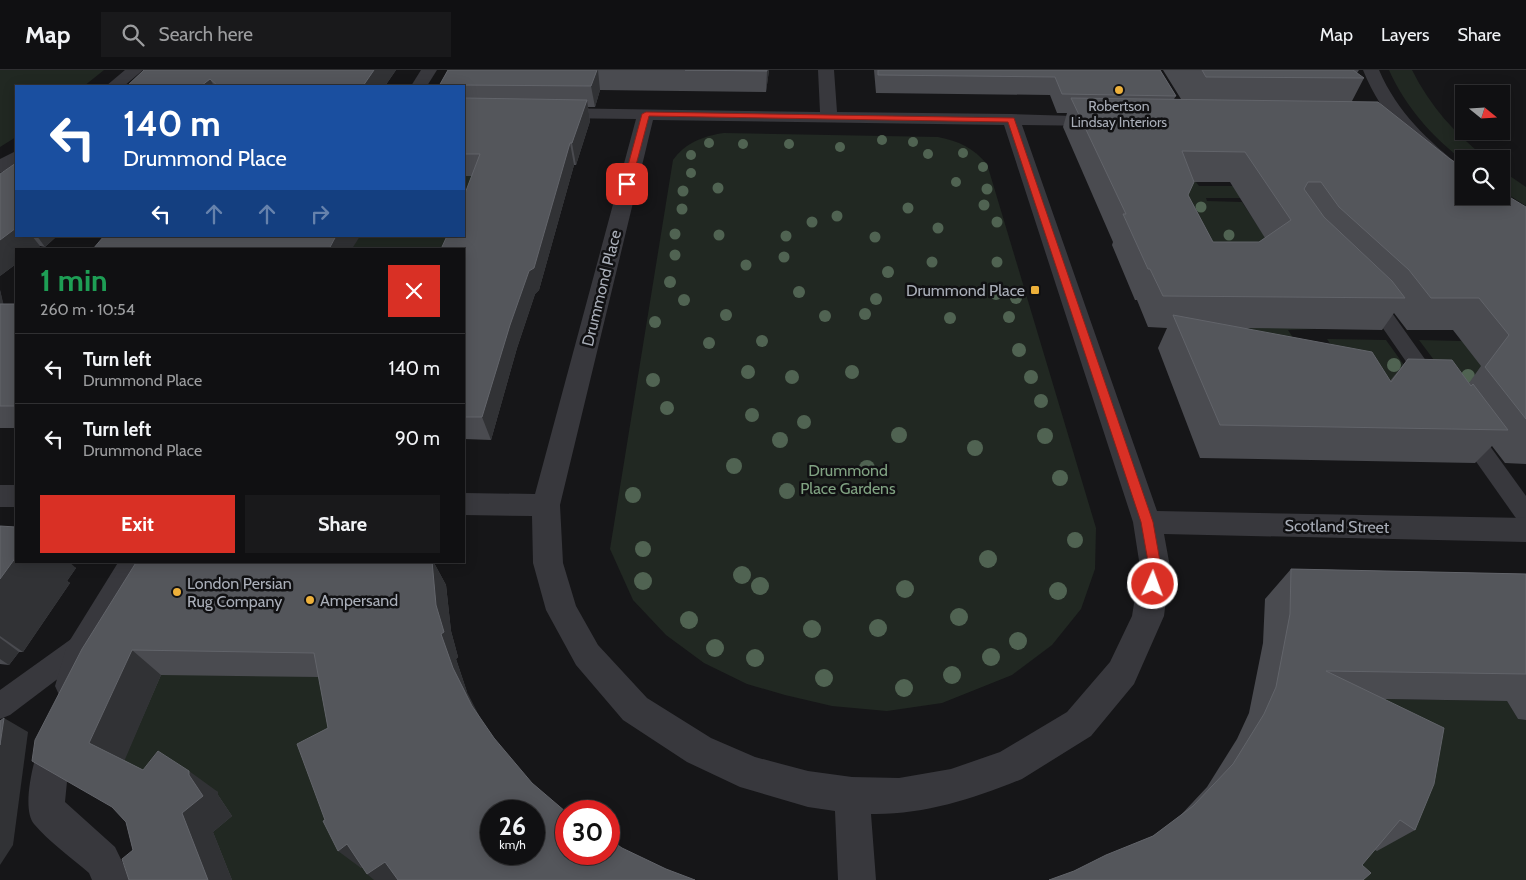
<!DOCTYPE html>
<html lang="en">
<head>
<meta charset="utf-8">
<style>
	:root { --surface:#101012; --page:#19191b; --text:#f1f3f6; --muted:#9c9d9f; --line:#303032; --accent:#d93025 }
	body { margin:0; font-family:Cabin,sans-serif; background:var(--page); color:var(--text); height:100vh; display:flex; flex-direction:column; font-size:19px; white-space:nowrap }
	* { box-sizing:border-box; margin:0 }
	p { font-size:16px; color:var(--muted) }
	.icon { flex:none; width:28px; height:28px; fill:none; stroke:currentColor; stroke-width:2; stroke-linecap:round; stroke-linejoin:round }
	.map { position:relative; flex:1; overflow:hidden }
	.panel { position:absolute; left:15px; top:178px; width:450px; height:315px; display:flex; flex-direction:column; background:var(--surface); border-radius:0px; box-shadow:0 2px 12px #0003,0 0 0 1px var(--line) }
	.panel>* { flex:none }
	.banner { position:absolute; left:15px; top:15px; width:450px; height:152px; border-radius:0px; box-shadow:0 2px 12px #0003,0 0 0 1px var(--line); background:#1a4fa0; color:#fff; overflow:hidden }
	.needle { width:32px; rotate:108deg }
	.fabs { position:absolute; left:1455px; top:15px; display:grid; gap:10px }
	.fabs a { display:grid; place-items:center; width:55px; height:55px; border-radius:0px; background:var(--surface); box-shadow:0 2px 12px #0003,0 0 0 1px var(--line); font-size:25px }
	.speed { position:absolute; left:480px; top:730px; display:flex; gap:10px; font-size:25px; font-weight:700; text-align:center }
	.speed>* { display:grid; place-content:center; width:65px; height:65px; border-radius:50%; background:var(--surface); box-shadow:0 2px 12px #0003,0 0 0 1px var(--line); line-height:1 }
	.speed small { font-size:12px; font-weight:400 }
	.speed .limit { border:8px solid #d22; background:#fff; color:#111 }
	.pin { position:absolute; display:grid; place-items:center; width:42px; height:42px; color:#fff; margin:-21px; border-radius:10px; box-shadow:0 2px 8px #0006 }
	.me { position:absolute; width:55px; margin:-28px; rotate:2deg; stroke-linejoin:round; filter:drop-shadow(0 0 4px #0008) }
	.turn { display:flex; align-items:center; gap:18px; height:105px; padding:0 25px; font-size:22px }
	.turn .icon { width:65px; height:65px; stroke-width:2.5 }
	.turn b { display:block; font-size:35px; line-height:42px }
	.lanes { display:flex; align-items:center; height:48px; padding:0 25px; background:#0003; justify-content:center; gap:25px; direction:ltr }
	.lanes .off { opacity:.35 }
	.round { display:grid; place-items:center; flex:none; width:52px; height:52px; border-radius:0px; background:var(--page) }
	.overview { display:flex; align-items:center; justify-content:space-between; height:85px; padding:0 25px }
	h1 { font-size:30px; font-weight:700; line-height:38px; color:#1e9e55 }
	.cta { display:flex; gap:10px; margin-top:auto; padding:10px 25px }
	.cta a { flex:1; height:58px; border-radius:0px; background:var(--accent); color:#fff; font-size:20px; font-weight:700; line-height:58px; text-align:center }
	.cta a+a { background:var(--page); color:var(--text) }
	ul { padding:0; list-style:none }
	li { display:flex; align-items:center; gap:15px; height:70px; padding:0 25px; border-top:1px solid var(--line) }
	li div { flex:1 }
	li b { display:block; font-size:19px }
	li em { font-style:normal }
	header { display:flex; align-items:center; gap:30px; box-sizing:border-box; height:70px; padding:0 25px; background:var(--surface); border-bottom:1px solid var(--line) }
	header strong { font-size:24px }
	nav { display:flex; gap:28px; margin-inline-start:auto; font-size:18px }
	.search { width:350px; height:45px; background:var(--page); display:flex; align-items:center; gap:12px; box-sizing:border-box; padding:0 18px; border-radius:0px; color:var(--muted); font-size:19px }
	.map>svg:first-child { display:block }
	.green { fill:#212822 }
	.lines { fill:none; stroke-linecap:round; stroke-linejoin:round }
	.lane { fill:#38383d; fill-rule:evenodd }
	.street { fill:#38383d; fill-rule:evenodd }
	.tree { fill:#506352 }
	.wall { fill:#4a4b50; fill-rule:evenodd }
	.shaded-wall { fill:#313235 }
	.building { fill:#54565b; stroke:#62646a; fill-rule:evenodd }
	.route { fill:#d93025; stroke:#8d1f18 }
	.poi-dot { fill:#edb03a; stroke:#111113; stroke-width:2 }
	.labels { text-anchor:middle; stroke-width:5; stroke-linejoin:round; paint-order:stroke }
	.far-poi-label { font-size:14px; fill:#a9aeb8; stroke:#111113 }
	.street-label { font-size:16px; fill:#a9aeb8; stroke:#111113 }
	.poi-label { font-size:16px; fill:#a9aeb8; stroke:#111113; text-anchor:start }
	.park-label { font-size:16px; fill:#80a282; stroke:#111113 }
</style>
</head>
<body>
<header>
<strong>Map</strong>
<div class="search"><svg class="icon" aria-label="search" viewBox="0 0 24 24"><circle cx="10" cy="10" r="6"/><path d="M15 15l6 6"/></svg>Search here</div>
<nav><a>Map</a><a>Layers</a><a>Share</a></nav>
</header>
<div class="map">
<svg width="1526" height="810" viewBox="0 0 1526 810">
	<rect width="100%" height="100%" fill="#161618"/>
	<g class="green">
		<polygon points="0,0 104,0 84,16 16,16 16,67 0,77"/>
		<path d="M1389 0H1412C1430 36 1455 64 1487 89H1464V91C1432 67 1405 36 1389 0Z"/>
		<path d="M724 63 938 67C959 71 973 78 987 94L1096 458 1095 499 1081 539 1052 575 1012 605 942 633 887 641 832 636 785 625 747 614 704 593 666 565 633 530 610 479 673 90C685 73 703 66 724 63Z"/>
		<polygon points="464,100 490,100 464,179 352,179 359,166 464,166"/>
		<polygon points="1501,100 1526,117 1526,136 1501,120"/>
		<polygon points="1152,108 1168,111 1196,112 1199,116 1238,116 1245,128 1206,128 1207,131 1242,132 1271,176 1297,231 1315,259 1288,260 1303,283 1341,290 1327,269 1386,270 1424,323 1291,334"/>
		<polygon points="1419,270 1461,271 1525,291 1461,326"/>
		<polygon points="156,602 335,607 396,771 381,810 231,810 213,762 231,746 122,696"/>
		<polygon points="1383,629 1507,631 1518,649 1526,650 1526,810 1328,810"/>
	</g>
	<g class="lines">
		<g class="lane">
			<polygon points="1369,223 1376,225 1385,233 1439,309 1442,314 1439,319 1432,321 1425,319 1371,241 1360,229 1362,225"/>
			<polygon points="1466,352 1474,354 1526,426 1526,453 1518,451 1458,366 1455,360 1458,354"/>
			<polygon points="83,563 92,567 96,575 92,583 10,645 0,649 0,620 74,567"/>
		</g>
		<g class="street">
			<polygon points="125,0 143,0 124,16 106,16"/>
			<polygon points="421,0 437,0 427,16 411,16"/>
			<path d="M818 0H834L837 42 1011 44 1107 47 1110 51 1107 55 1101 56 1022 55 1157 441 1526 448V472L1164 464 1170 497 1164 546 1134 614 1091 666 1022 709C973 729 924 745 871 744L876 810H838L835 741 808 737 740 717 687 692 623 650 576 595 546 540 533 493 532 446 464 445V423L535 424 636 49 552 48 546 47 543 43 546 39 552 38 820 42ZM653 50 1004 55 1133 452 1140 497 1132 546 1110 592 1067 642 1000 682 951 699 899 708 852 707 808 701 755 687 711 668 647 628 598 575 576 536 563 493 560 435Z"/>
			<path d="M1363 0H1379C1397 42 1428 71 1464 99V115L1457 113C1418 81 1382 48 1363 0Z"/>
			<polygon points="16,81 16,95 0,103 0,89"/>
			<rect x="0" y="415" width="16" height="22"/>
			<polygon points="119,491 150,491 98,579 89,616 84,627 72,631 60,627 55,616 67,575"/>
			<path d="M59 648 71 653 76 665 69 691 65 732 115 777 131 810H92L89 803C72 788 48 771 34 754 19 735 38 674 47 653Z"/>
		</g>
	</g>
	<g class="tree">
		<circle cx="882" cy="70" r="5"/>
		<circle cx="913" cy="72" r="5"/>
		<circle cx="709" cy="73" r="5"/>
		<circle cx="743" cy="74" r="5"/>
		<circle cx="789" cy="74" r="5"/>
		<circle cx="840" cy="77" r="5"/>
		<circle cx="963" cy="83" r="5"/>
		<circle cx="928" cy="84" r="5"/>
		<circle cx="691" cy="85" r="5"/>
		<circle cx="983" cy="97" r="5"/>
		<circle cx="691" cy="103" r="5"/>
		<circle cx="956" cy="112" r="5"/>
		<circle cx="718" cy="118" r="5.5"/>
		<circle cx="987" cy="119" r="5.5"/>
		<circle cx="683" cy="121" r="5.5"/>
		<circle cx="984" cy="135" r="5.5"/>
		<circle cx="1201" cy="137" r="5.5"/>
		<circle cx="908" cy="138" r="5.5"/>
		<circle cx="682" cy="139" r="5.5"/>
		<circle cx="837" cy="146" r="5.5"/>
		<circle cx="812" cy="152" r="5.5"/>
		<circle cx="997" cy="152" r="5.5"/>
		<circle cx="938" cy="158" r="5.5"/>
		<circle cx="675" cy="164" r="5.5"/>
		<circle cx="719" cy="165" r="5.5"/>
		<circle cx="1229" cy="165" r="5.5"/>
		<circle cx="786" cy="166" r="5.5"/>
		<circle cx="875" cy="167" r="5.5"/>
		<circle cx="675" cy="185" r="5.5"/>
		<circle cx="784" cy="187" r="5.5"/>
		<circle cx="932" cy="192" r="5.5"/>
		<circle cx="997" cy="192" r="5.5"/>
		<circle cx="746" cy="195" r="5.5"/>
		<circle cx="888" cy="202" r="6"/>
		<circle cx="670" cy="212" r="6"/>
		<circle cx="799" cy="222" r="6"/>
		<circle cx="996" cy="224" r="6"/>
		<circle cx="1016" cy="228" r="6"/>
		<circle cx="876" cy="229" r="6"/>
		<circle cx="684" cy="230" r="6"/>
		<circle cx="865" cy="244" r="6"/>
		<circle cx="726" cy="245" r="6"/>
		<circle cx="825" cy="246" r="6"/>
		<circle cx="1009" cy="247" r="6"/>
		<circle cx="950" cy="248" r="6"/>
		<circle cx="655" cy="252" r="6"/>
		<circle cx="762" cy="271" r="6"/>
		<circle cx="709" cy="273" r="6"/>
		<circle cx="1019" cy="280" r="7"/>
		<circle cx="1394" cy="295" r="7"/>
		<circle cx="748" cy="302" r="7"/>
		<circle cx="852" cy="302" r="7"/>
		<circle cx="1468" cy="306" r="7"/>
		<circle cx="792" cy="307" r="7"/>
		<circle cx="1031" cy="307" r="7"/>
		<circle cx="653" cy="310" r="7"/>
		<circle cx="1041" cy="331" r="7"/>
		<circle cx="667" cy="338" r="7"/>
		<circle cx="752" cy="345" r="7"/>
		<circle cx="804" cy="352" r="7"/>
		<circle cx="899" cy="365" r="8"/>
		<circle cx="1045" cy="366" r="8"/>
		<circle cx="780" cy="370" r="8"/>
		<circle cx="975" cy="378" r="8"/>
		<circle cx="734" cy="396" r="8"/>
		<circle cx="867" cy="398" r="8"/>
		<circle cx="1060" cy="408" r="8"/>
		<circle cx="787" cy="421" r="8"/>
		<circle cx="633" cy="425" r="8"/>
		<circle cx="1075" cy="470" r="8"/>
		<circle cx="643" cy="479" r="8"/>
		<circle cx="988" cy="489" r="9"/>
		<circle cx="742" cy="505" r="9"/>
		<circle cx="643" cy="511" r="9"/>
		<circle cx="760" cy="516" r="9"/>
		<circle cx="905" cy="519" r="9"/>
		<circle cx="1058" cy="521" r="9"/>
		<circle cx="959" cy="547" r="9"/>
		<circle cx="689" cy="550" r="9"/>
		<circle cx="878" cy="558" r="9"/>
		<circle cx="812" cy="559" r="9"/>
		<circle cx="1018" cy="571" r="9"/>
		<circle cx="715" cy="578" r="9"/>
		<circle cx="991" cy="587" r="9"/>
		<circle cx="755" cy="588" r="9"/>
		<circle cx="952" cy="605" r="9"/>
		<circle cx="824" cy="608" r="9"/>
		<circle cx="904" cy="618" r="9"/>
	</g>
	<g class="wall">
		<polygon points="144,0 396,0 385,16 127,16"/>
		<polygon points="448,0 769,0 766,22 600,20 595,37 588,37 590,51 576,95 574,95 539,220 535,224 517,278 491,370 464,369 464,166 472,106 464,106 464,16 439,16"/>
		<path d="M874 0H1160L1176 26 1174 29H1181L1163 0H1359L1357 3 1364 8 1352 31 1464 126 1526 137V394L1505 393 1492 376 1475 393 1200 388 1158 278 1167 258 1148 257 1137 230H1135L1112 175 1113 172 1063 57 1067 43H1057L1050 25 876 23ZM1194 112H1230L1265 168 1259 172H1213L1188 125ZM1394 243 1407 260H1453L1481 296 1469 313 1408 289 1390 311 1247 258 1382 260Z"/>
		<polygon points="16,166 57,166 45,177 40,176 36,179 16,179 16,194 0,206"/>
		<polygon points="0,220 3,234 16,234 16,358 0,358"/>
		<polygon points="0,456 76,498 67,511 70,513 23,582 19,582 9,595 0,594"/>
		<polygon points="137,491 433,491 446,515 451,561 458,587 456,589 467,622 361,798 325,750 328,658 319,607 161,605 124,690 143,700 218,722 218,725 232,746 213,762 232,810 129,810 133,780 126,752 113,737"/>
		<polygon points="1291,499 1526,504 1526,650 1518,649 1507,631 1384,629 1415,760 1377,781 1375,780 1074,801 1153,766 1179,747 1207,717 1237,669 1249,643 1263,573 1265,529"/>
	</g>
	<g class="shaded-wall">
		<polygon points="374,0 396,0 385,16 363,16"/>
		<polygon points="597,0 598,0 600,20 595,37 591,16"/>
		<polygon points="767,0 769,0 766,22 767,1"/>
		<polygon points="210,9 214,16 201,16"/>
		<polygon points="587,30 590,51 576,95 572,73"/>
		<polygon points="570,73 574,95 539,220 535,224 517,278 491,370 482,347 510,255"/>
		<polygon points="16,158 16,166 32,166 40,176 36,179 16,179 16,194 0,206 0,170"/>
		<polygon points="37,166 57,166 45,177"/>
		<polygon points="336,166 360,166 352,179 329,179"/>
		<polygon points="0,220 9,256 0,246"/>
		<polygon points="16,481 16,491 68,491 76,498 67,511 70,513 23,582 0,566 0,509"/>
		<polygon points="432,491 433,491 446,515 451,561 458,587 456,589 467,622 486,659 472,636 453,598 441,564 436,535"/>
		<polygon points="0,568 19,582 9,595 0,589"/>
		<polygon points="132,580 161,605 123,694 89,673"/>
		<polygon points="4,648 28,662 13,775 0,795 0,675"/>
		<polygon points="189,701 218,722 218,725 232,746 213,762 232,810 208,810 182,743"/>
		<polygon points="347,774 369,792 361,798 338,781"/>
		<polygon points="385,792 404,810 374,810 367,804"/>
	</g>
	<g class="building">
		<polygon points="144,0 374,0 363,16 218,16 210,9 201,16 127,16"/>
		<polygon points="448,0 597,0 591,16 457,15 457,16 439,16"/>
		<polygon points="685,0 767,0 767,1"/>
		<polygon points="878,0 1160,0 1176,26 1062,24 1055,7 878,5"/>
		<polygon points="1202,0 1353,0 1364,8 1206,7"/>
		<polygon points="464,28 587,30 572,73 570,73 534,198 529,201 510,255 482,347 464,347 464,179 441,179 447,166 464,166 464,126 480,84 464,84"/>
		<path d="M1071 28 1378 32 1450 89 1464 98V126H1501V122L1526 137V349L1485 297 1509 265 1479 228H1431L1409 200 1339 137 1321 112H1308L1304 119 1324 147 1392 211 1405 228 1163 226 1150 199H1148L1123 144H1126ZM1182 81 1245 82 1291 150 1259 172H1213L1188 125 1194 112Z"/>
		<polygon points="16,93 16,158 0,170 0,104"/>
		<polygon points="104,166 336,166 329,179 93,179"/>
		<rect x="0" y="234" width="16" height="102"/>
		<polygon points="1173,245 1372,282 1391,312 1408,289 1452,290 1471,316 1473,314 1508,360 1220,355"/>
		<polygon points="0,456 16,457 16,487 0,509"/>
		<path d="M137 491H432L436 535 444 562 441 564 453 598 472 636 494 668 532 713 566 742V784H609V769L622 778 666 799 695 810H398L385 792 367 804 347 774 338 781 323 751 325 750 297 674 328 658 314 583 132 580 89 673 143 700 158 681 189 701V705L203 726 182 743 208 810H129L122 789 133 780 126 752 112 737 32 691 35 670 82 579ZM491 741H534V784H491Z"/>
		<polygon points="1291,499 1526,504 1526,604 1326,601 1444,658 1434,714 1415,760 1400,750 1362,795 1371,803 1363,810 1049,810 1074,801 1106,785 1153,766 1193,736 1233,694 1264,644 1276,617 1290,544"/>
		<polygon points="4,648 0,675 0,651"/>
	</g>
	<polygon class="route" points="646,42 1014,48 1153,452 1161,497 1157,517 1153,519 1148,517 1147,514 1149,497 1141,452 1008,52 649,46 631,114 625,116 623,114 642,44"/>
	<g class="poi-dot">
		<circle cx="1119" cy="20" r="5"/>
		<rect x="1030" y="215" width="10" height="10" rx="2.5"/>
		<circle cx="177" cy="522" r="5"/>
		<circle cx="310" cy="530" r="5"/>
	</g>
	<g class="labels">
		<g class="far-poi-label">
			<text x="1119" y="41">Robertson<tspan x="1119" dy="16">Lindsay Interiors</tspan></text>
		</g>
		<g class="street-label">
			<text transform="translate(601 218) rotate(-76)" y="6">Drummond Place</text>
			<text transform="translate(1337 456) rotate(1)" y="6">Scotland Street</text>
		</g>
		<g class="poi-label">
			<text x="1025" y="226" text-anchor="end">Drummond Place</text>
			<text x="187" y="519">London Persian<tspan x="187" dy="18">Rug Company</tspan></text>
			<text x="320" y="536">Ampersand</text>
		</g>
		<g class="park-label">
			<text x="848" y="406">Drummond<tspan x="848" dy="18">Place Gardens</tspan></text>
		</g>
	</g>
</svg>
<div class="fabs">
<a><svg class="needle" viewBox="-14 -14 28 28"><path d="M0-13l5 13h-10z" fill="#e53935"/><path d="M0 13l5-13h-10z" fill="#9c9d9f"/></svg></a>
<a><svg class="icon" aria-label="search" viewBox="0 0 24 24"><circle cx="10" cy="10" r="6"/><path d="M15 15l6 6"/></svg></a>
</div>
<div class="speed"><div>26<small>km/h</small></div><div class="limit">30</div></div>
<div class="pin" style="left:627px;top:114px;background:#d93025"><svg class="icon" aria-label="arrive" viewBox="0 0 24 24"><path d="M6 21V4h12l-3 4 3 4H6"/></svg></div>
<svg class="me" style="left:1153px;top:514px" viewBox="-20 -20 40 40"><circle r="17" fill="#d93025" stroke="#fff" stroke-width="3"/><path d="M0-11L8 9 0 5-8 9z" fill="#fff"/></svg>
<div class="banner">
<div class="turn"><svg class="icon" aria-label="left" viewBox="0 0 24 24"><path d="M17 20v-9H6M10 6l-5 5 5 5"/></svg><div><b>140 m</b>Drummond Place</div></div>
<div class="lanes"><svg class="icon" aria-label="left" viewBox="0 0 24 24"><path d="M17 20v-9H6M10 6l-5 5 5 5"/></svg><svg class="icon off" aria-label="ahead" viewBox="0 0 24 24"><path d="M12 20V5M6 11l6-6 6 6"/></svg><svg class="icon off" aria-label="ahead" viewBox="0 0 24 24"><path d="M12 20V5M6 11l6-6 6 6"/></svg><svg class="icon off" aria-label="right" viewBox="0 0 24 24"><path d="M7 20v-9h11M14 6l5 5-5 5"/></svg></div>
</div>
<section class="panel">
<div class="overview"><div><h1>1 min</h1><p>260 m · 10:54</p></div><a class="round" style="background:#d93025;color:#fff"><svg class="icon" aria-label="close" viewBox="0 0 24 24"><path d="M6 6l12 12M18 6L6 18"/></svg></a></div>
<ul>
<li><svg class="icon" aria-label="left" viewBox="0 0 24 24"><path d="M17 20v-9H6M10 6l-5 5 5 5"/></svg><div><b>Turn left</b><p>Drummond Place</p></div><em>140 m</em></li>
<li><svg class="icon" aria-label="left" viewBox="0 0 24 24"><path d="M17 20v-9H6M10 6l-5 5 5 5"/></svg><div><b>Turn left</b><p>Drummond Place</p></div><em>90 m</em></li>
</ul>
<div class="cta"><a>Exit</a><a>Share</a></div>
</section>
</div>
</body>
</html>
